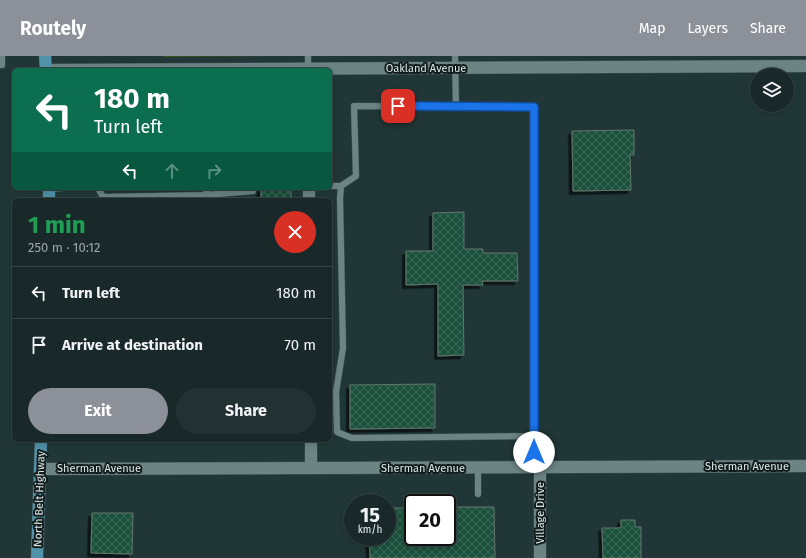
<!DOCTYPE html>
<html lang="en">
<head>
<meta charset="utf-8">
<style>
	:root { --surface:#192929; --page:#223131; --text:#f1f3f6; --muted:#9fa6a8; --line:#374546; --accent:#8c9099 }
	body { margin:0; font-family:"Fira Sans",sans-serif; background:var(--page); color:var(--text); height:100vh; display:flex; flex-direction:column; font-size:15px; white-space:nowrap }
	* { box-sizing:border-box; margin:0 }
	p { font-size:13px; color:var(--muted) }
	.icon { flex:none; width:22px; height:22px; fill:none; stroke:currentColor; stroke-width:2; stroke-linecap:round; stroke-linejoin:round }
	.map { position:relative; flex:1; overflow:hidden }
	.details { position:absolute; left:12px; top:142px; width:320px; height:244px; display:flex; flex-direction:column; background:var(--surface); border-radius:6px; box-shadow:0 2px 6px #0003,0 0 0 1px var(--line) }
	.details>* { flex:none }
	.hud { position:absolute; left:12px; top:12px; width:320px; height:122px; border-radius:6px; box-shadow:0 2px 6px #0003,0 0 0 1px var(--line); background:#0b6e4f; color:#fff; overflow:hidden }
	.controls { position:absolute; left:750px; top:12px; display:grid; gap:8px }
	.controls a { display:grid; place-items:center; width:44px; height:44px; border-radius:50%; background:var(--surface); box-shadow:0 2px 6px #0003,0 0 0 1px var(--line); font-size:20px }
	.speed { position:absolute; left:344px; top:438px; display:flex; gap:8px; font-size:20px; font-weight:700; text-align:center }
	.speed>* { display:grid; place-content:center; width:52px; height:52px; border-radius:50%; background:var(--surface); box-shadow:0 2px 6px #0003,0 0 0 1px var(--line); line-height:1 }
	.speed small { font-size:10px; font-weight:400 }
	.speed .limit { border:2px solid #111; border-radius:6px; background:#fff; color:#111 }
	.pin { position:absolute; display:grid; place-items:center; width:34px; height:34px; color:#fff; margin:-17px; border-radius:8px; box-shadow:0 2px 6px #0006 }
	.me { position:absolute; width:44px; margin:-22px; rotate:0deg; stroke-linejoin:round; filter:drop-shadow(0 0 3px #0008) }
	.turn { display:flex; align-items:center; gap:14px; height:84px; padding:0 16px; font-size:18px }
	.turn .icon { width:52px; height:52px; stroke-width:2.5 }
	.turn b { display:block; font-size:28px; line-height:34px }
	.lanes { display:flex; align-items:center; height:38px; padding:0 16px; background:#0003; justify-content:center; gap:20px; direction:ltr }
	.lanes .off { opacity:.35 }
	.round { display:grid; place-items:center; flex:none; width:42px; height:42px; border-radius:21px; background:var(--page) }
	.summary { display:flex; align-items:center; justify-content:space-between; height:68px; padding:0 16px }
	h1 { font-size:24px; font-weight:700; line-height:30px; color:#1e9e55 }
	.action { display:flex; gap:8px; margin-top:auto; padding:8px 16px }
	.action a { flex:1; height:46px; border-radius:24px; background:var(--accent); color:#fff; font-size:16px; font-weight:700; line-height:46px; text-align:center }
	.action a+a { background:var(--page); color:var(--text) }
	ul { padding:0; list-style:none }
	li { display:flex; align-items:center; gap:12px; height:52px; padding:0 16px; border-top:1px solid var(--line) }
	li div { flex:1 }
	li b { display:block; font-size:15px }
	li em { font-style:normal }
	header { display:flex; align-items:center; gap:24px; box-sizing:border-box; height:56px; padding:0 20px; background:var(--accent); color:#fff }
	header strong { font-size:19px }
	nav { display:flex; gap:22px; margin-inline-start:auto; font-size:14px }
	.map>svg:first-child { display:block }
	.grass { fill:url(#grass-tufts) }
	.building { fill:url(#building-cross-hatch); stroke:#62766c; filter:url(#shadow) }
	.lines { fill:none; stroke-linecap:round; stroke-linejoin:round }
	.service-casing { stroke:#425656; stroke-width:7 }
	.minor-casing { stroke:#425656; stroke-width:13 }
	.tertiary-casing { stroke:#425656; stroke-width:13 }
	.primary-casing { stroke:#425656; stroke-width:13 }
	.service { stroke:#6c8484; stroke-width:6 }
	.minor { stroke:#6c8484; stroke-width:12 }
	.tertiary { stroke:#6c8484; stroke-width:12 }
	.primary { stroke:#5193aa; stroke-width:12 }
	.route-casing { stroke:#114b97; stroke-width:10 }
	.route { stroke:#1a73e8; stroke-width:7 }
	.labels { text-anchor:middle; stroke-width:4; stroke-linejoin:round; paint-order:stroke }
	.street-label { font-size:11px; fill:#d8e5e5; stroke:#131c1c }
</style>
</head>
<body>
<header>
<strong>Routely</strong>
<nav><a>Map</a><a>Layers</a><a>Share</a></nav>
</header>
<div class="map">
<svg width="806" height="502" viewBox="0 0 806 502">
	<defs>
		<pattern id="grass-tufts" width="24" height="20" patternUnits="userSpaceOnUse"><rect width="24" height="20" fill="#37521b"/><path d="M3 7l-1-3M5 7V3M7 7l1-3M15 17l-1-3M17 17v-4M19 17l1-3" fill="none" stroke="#536b3c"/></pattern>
		<pattern id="building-cross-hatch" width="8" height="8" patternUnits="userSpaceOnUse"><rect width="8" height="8" fill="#1d513c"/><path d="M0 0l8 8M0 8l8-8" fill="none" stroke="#3d6a58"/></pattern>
		<filter id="shadow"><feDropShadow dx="-3.5" dy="3.5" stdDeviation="0" flood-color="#0009"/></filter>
	</defs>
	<rect width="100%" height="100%" fill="#213737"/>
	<polygon class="grass" points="164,0 286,0 164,1"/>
	<g class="building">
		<polygon points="634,74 634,99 630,99 631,134 573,135 572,75"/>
		<rect x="261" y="132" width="30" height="12"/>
		<polygon points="464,156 464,193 483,193 483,197 517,197 518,225 482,225 483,229 463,229 464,299 438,300 438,228 406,229 406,195 433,195 433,157"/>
		<polygon points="435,328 435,372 350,373 350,329"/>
		<polygon points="447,451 494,451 495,502 370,502 369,481 387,481 387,452 413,452 413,481 447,481"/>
		<polygon points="92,457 133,457 132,498 91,497"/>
		<polygon points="621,464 635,464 635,471 641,471 641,502 603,502 602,472 621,472"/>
	</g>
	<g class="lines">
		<g class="service-casing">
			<g id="service">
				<polyline points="308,0 308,12"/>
				<polyline points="455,0 456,51"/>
				<polyline points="0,9 2,9 2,0"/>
				<polyline points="330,130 341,130"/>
				<polyline points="98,132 103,141 206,139 207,132"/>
				<polyline points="49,133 62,132"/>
				<polyline points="206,139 253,135 253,132"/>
				<polyline points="478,412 478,438"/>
				<polyline points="534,412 534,380 535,51 354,50 356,120 341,130 340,142 343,292 336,336 337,376 352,382 534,380"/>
			</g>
		</g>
		<g class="minor-casing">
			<g id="minor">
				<polyline points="46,14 806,10"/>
				<polyline points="309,132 309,144"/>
				<polyline points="311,384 311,411"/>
				<polyline points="540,502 540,412"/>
			</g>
		</g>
		<g class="tertiary-casing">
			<polyline id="tertiary" points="40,413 806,410"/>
		</g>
		<g class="primary-casing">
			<g id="primary">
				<polyline points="45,0 46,14"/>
				<polyline points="49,144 49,132"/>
				<polyline points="37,502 41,384"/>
			</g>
		</g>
		<use href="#service" class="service"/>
		<use href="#minor" class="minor"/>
		<use href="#tertiary" class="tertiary"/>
		<use href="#primary" class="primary"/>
	</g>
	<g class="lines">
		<g class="route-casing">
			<polyline id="route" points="398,50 534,51 534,396"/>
		</g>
		<use href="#route" class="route"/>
	</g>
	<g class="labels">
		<g class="street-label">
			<text x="426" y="16">Oakland Avenue</text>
			<text x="747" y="414">Sherman Avenue</text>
			<text x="99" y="416">Sherman Avenue</text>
			<text x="423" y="416">Sherman Avenue</text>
			<text transform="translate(39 443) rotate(-88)" y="4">North Belt Highway</text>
			<text transform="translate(540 457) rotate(-90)" y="4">Village Drive</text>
		</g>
	</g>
</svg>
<div class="controls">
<a><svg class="icon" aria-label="layers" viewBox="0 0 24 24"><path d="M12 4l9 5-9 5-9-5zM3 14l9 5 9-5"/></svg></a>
</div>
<div class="speed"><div>15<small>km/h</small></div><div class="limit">20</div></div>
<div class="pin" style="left:398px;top:50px;background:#d93025"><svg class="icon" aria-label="arrive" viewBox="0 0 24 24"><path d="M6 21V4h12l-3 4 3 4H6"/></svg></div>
<svg class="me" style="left:534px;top:396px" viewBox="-20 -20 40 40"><circle r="19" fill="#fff"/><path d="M0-13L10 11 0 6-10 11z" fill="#1a73e8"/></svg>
<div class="hud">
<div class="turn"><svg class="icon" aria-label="left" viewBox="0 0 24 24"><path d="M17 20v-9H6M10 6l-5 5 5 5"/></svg><div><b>180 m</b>Turn left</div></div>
<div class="lanes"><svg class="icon" aria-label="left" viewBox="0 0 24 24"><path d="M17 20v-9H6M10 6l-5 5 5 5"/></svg><svg class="icon off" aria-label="ahead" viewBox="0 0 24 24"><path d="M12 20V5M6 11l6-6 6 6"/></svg><svg class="icon off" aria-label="right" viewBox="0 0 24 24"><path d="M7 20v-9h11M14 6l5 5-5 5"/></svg></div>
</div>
<section class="details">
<div class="summary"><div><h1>1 min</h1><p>250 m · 10:12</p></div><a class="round" style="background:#d93025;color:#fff"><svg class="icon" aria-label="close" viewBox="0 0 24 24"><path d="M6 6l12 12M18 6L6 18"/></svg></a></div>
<ul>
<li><svg class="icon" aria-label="left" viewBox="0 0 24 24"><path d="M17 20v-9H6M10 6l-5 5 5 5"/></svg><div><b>Turn left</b></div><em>180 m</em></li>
<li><svg class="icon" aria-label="arrive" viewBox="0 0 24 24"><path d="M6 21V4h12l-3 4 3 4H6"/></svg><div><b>Arrive at destination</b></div><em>70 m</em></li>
</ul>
<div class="action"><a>Exit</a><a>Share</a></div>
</section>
</div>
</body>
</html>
